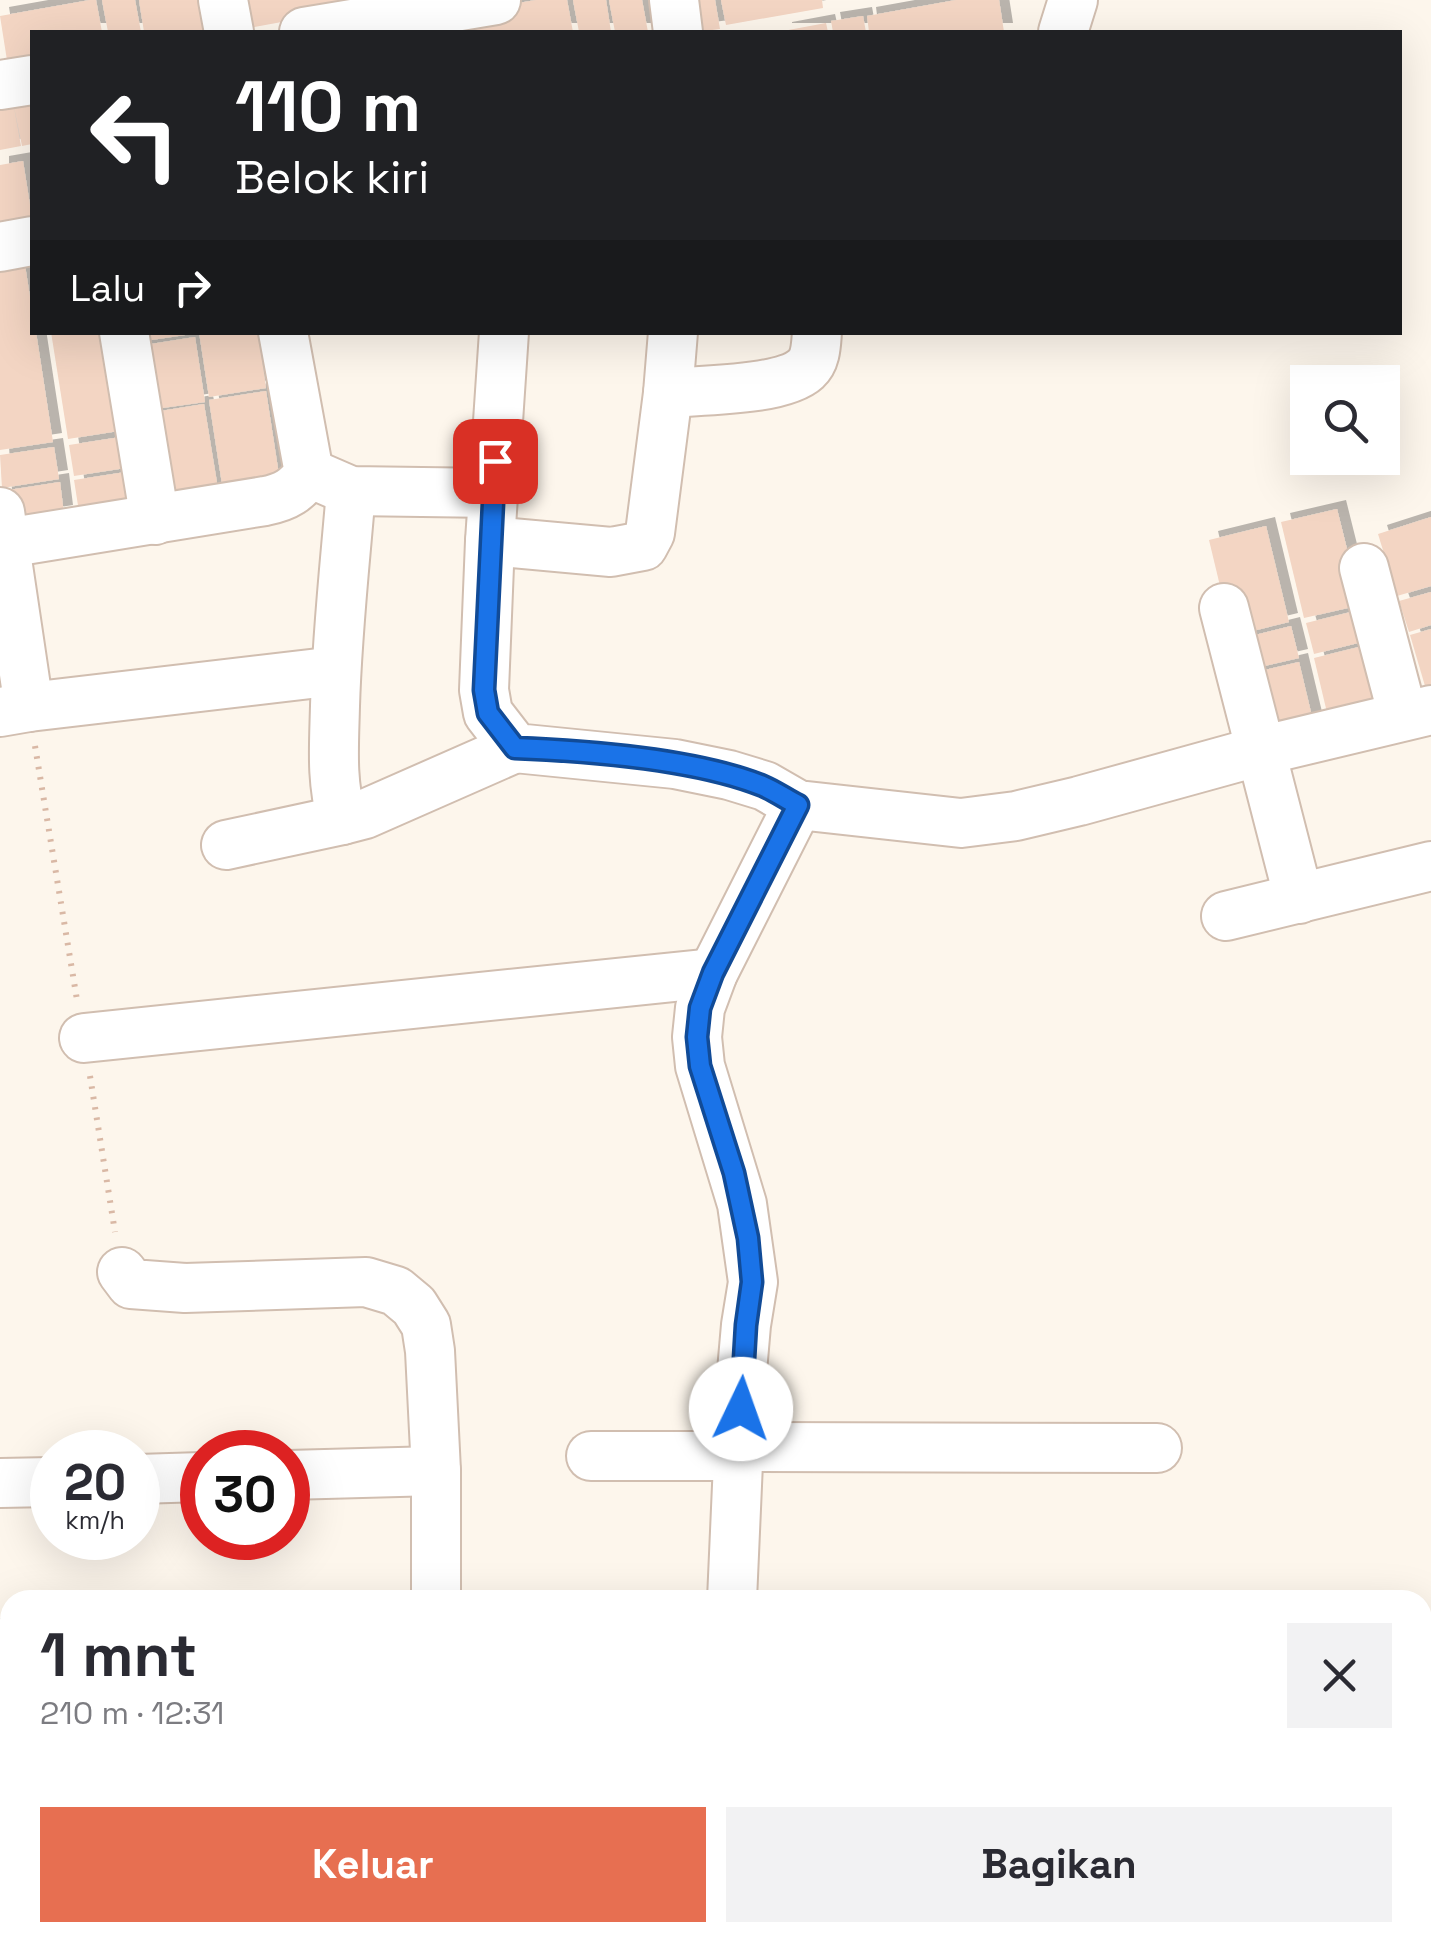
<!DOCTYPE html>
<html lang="id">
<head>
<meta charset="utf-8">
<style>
	:root { --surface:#fff; --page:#f2f2f3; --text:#2b2b33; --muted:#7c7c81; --accent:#e76f51 }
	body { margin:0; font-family:"Space Grotesk",sans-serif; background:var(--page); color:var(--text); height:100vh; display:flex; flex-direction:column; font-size:38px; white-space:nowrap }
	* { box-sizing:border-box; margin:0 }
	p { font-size:32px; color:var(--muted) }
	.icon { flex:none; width:55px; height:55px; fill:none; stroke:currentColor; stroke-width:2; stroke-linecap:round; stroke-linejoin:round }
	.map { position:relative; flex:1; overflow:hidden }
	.side { position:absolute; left:0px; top:1590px; width:1432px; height:352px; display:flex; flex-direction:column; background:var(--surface); border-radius:30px 30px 0 0; box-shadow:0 10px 40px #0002 }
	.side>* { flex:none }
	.top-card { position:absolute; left:30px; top:30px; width:1372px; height:305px; border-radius:0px; box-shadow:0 10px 40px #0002; background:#202124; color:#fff; overflow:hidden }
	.tools { position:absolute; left:1290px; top:365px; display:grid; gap:20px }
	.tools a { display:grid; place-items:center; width:110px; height:110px; border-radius:0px; background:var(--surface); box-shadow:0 10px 40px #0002; font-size:50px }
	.speed { position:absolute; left:30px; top:1430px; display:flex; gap:20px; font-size:50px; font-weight:700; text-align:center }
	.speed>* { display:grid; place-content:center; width:130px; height:130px; border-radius:50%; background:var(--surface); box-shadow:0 10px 40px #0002; line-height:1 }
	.speed small { font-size:25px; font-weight:400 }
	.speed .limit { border:15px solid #d22; background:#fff; color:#111 }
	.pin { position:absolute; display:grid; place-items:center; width:85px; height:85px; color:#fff; margin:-42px; border-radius:20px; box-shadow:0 5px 15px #0006 }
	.me { position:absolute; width:110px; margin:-55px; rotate:3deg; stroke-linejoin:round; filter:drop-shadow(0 0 8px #0008) }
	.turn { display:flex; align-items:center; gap:35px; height:210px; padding:0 40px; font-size:45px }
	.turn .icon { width:130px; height:130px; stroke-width:2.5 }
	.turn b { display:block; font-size:70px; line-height:85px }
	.then { display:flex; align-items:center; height:95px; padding:0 40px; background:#0003; gap:20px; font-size:38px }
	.round { display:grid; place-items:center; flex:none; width:105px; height:105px; border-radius:0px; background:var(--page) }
	.summary { display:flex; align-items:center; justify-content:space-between; height:170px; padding:0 40px }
	h1 { font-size:60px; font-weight:600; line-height:75px }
	.action { display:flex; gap:20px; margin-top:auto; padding:20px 40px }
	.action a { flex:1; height:115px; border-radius:0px; background:var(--accent); color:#fff; font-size:40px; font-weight:600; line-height:115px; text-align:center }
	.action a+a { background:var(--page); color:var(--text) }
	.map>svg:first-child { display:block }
	.building { fill:#f3d5c3; filter:url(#shadow) }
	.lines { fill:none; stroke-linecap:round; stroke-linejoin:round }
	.minor-casing { stroke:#d1beb0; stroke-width:52 }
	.path { stroke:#d9b8a5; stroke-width:6; stroke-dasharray:2.5 8; stroke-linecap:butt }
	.minor { stroke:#fff; stroke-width:48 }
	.route-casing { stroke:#114b97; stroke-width:25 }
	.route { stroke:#1a73e8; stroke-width:18 }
</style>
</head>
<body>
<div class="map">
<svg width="1431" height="1942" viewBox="0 0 1431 1942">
	<defs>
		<filter id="shadow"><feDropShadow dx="9" dy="-9" stdDeviation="0" flood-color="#0004"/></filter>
	</defs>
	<rect width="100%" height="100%" fill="#fdf6ec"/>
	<g class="building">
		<polygon points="90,0 96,0 102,32 32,32 32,69 9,73 0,16"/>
		<polygon points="102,0 135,0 141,32 108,32"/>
		<polygon points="139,0 205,0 211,32 144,32"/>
		<polygon points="245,0 345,0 347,10 249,28"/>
		<polygon points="536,0 567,0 573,32 404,32 403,23"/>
		<polygon points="573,0 606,0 611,32 579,32"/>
		<polygon points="609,0 642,0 648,32 615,32"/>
		<polygon points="682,0 715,0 720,29 697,32"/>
		<polygon points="721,0 822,0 823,8 726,25"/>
		<polygon points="956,0 999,0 1004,32 869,32 867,16"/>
		<polygon points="863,16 866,32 833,32 831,21"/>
		<polygon points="826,23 828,32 783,32 783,31"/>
		<polygon points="32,86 32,144 22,146 13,102 21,146 0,150 0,91"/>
		<polygon points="23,161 32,218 0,224 0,165"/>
		<polygon points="22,246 32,310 32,332 36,332 53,442 0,450 0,249"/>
		<polygon points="51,332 110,332 125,430 68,439"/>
		<polygon points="136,332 185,332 185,335 138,342"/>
		<polygon points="199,332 258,332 266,388 209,397"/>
		<polygon points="195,337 205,402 148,410 138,346"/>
		<polygon points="266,391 281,488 224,497 209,400"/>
		<polygon points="204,404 220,501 162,510 148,413"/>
		<polygon points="127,436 132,467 74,476 69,445"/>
		<polygon points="54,447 59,479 2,488 0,455"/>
		<polygon points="132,471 137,503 79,512 74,480"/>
		<polygon points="60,482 64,514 7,523 2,491"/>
		<polygon points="1337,509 1361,605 1304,618 1281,522"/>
		<polygon points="1431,517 1431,586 1397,596 1378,534"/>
		<polygon points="1266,526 1289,622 1232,636 1209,540"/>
		<polygon points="1431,592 1431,625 1409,632 1399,601"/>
		<polygon points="1363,609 1370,640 1314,654 1306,623"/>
		<polygon points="1291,626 1299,658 1242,671 1235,640"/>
		<polygon points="1431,629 1431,703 1430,703 1410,635"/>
		<polygon points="1371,644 1386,708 1329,721 1314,658"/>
		<polygon points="1299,662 1314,725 1258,739 1243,675"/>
	</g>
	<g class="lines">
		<g class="minor-casing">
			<g id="minor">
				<polyline points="223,0 229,32"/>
				<polyline points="674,0 678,32"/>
				<polyline points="304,32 496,0"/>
				<polyline points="1063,32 1073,0"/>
				<polyline points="0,85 32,80"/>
				<polyline points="0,247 32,241"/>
				<polyline points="124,332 155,520"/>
				<polyline points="673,332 668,393 650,533 643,546 611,552 490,541 484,690 488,713 515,748 675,764 729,775 765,786 798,805 961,823 1016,816 1079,801 1260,751 1431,710"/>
				<path d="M668 393C701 390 782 391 806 369 816 360 816 345 817 332"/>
				<polyline points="321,478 351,491 493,493"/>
				<path d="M351 491C345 563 337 634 335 706 334 747 331 780 342 820L365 814 515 748"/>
				<polyline points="0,512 29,707"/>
				<polyline points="490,541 504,332"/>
				<path d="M6 543 265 501C286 497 297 490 309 473L283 332"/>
				<polyline points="1364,568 1403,716"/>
				<polyline points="1224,608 1299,899"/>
				<polyline points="0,712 29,707 336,671"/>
				<polyline points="226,845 342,820"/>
				<polyline points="1226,916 1431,866"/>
				<polyline points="84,1038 713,973"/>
				<polyline points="122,1272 131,1284 185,1288 366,1282 396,1291 414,1306 426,1325 430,1351 436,1471 436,1600"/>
				<polyline points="739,1447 1157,1448"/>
				<polyline points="591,1456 740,1456"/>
				<polyline points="288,1475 436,1471"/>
				<polyline points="138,1479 202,1477"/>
				<polyline points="0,1483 52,1482"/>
				<polyline points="732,1600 742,1371 746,1325 753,1282 742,1204 700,1066 697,1037 700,1008 713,973 798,805"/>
				<polyline points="0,1644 10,1644"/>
				<polyline points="0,1810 10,1810"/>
				<polyline points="260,1932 260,1942"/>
				<polyline points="443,1932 444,1942"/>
				<polyline points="941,1932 941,1942"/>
				<polyline points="737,1942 737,1932"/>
			</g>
		</g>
		<g class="path">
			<polyline points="35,746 77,1000"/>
			<polyline points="90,1076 115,1232"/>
		</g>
		<use href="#minor" class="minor"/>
	</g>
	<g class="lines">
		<g class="route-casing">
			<path id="route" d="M495 461 484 690 488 713 515 748C589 751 696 759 763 786 775 791 786 799 798 805L713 973 700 1008 697 1037 700 1066 734 1173 748 1238 752 1282 746 1325 741 1409"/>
		</g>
		<use href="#route" class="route"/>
	</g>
</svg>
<div class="tools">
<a><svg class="icon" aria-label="search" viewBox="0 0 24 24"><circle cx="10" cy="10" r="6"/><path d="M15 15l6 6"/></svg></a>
</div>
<div class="speed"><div>20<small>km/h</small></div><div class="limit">30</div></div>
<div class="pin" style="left:495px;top:461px;background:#d93025"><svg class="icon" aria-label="arrive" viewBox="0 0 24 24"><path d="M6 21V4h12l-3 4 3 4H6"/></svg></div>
<svg class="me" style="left:741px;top:1409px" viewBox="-20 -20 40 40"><circle r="19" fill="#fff"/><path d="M0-13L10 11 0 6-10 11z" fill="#1a73e8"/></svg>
<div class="top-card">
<div class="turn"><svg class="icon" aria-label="left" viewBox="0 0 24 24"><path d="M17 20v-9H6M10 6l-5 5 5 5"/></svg><div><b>110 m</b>Belok kiri</div></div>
<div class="then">Lalu<svg class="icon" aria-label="right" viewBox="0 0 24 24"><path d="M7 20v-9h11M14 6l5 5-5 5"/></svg></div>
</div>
<section class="side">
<div class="summary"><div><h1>1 mnt</h1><p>210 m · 12:31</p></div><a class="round"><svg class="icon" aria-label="close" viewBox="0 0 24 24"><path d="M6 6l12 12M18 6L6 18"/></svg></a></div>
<div class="action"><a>Keluar</a><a>Bagikan</a></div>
</section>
</div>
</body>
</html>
